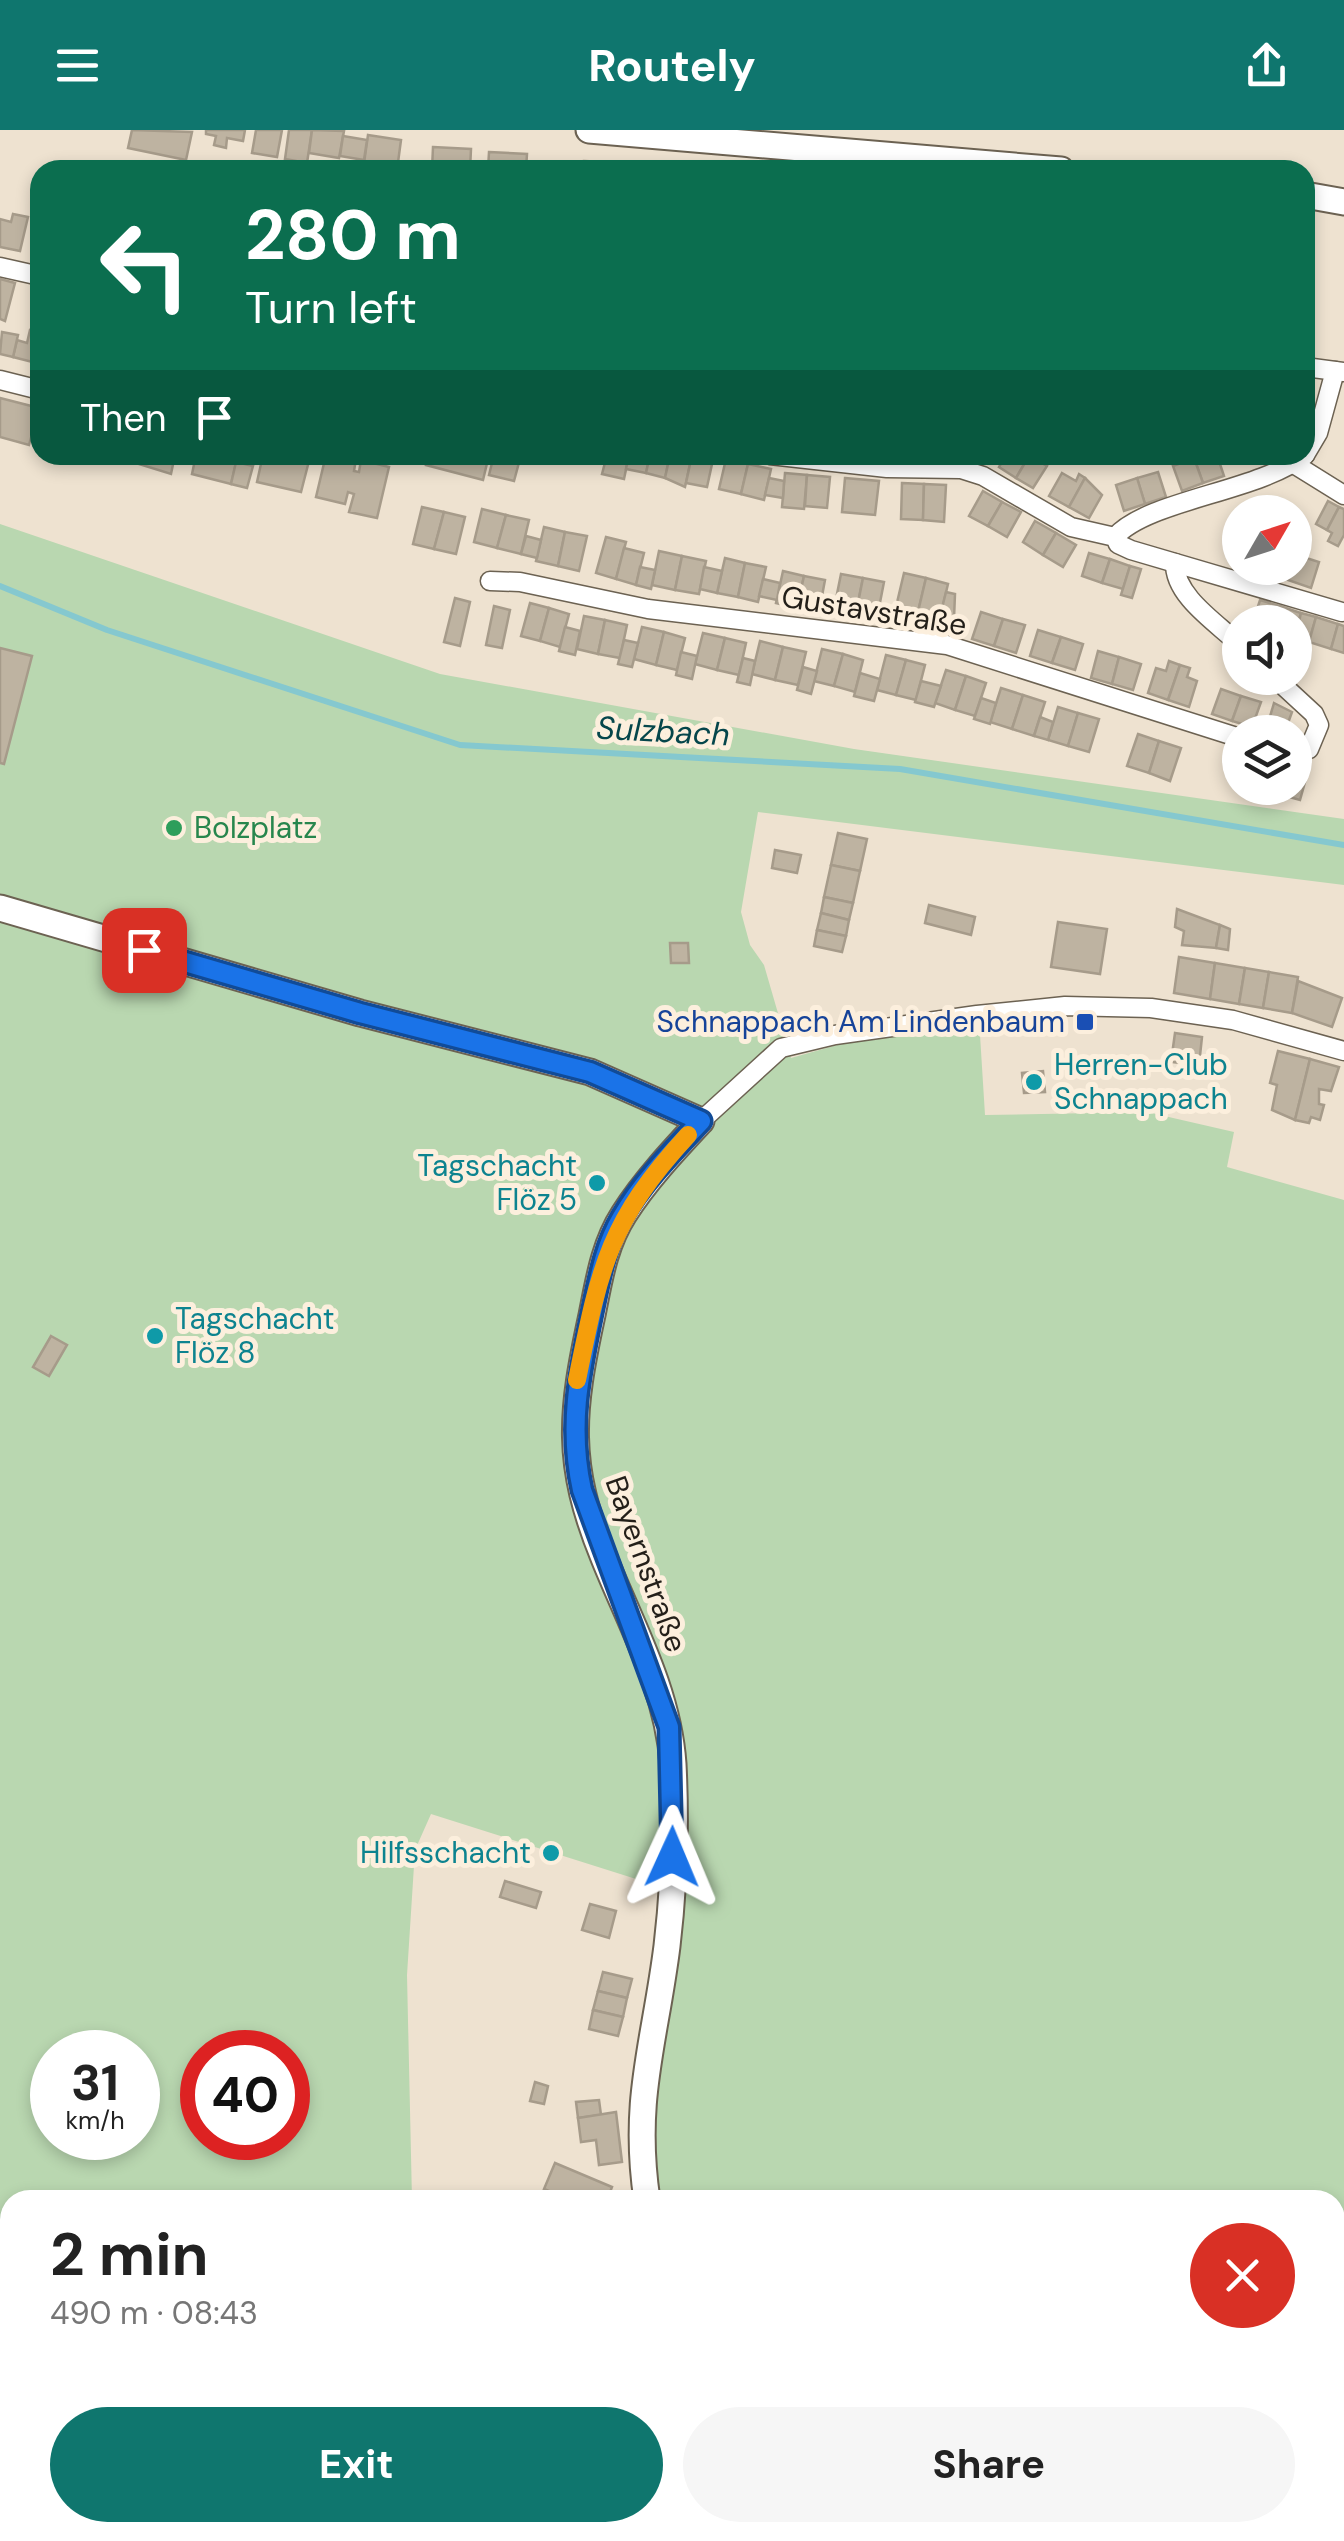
<!DOCTYPE html>
<html lang="en">
<head>
<meta charset="utf-8">
<style>
	:root { --surface:#fff; --page:#f6f6f6; --text:#222; --muted:#767676; --accent:#0f766e }
	body { margin:0; font-family:"DM Sans",sans-serif; background:var(--page); color:var(--text); height:100vh; display:flex; flex-direction:column; font-size:38px; white-space:nowrap }
	* { box-sizing:border-box; margin:0 }
	p { font-size:32px; color:var(--muted) }
	.icon { flex:none; width:55px; height:55px; fill:none; stroke:currentColor; stroke-width:2; stroke-linecap:round; stroke-linejoin:round }
	.map { position:relative; flex:1; overflow:hidden }
	.side { position:absolute; left:0px; top:2060px; width:1345px; height:352px; display:flex; flex-direction:column; background:var(--surface); border-radius:30px 30px 0 0; box-shadow:0 5px 15px #0003 }
	.side>* { flex:none }
	.banner { position:absolute; left:30px; top:30px; width:1285px; height:305px; border-radius:30px; box-shadow:0 5px 15px #0003; background:#0b6e4f; color:#fff; overflow:hidden }
	.needle { width:65px; rotate:51deg }
	.fabs { position:absolute; left:1222px; top:365px; display:grid; gap:20px }
	.fabs a { display:grid; place-items:center; width:90px; height:90px; border-radius:50%; background:var(--surface); box-shadow:0 5px 15px #0003; font-size:50px }
	.speed { position:absolute; left:30px; top:1900px; display:flex; gap:20px; font-size:50px; font-weight:700; text-align:center }
	.speed>* { display:grid; place-content:center; width:130px; height:130px; border-radius:50%; background:var(--surface); box-shadow:0 5px 15px #0003; line-height:1 }
	.speed small { font-size:25px; font-weight:400 }
	.speed .limit { border:15px solid #d22; background:#fff; color:#111 }
	.pin { position:absolute; display:grid; place-items:center; width:85px; height:85px; color:#fff; margin:-42px; border-radius:20px; box-shadow:0 5px 15px #0006 }
	.me { position:absolute; width:110px; margin:-55px; rotate:1deg; stroke-linejoin:round; filter:drop-shadow(0 0 8px #0008) }
	.turn { display:flex; align-items:center; gap:35px; height:210px; padding:0 50px; font-size:45px }
	.turn .icon { width:130px; height:130px; stroke-width:2.5 }
	.turn b { display:block; font-size:70px; line-height:85px }
	.then { display:flex; align-items:center; height:95px; padding:0 50px; background:#0003; gap:20px; font-size:38px }
	.round { display:grid; place-items:center; flex:none; width:105px; height:105px; border-radius:52px; background:var(--page) }
	.summary { display:flex; align-items:center; justify-content:space-between; height:170px; padding:0 50px }
	h1 { font-size:60px; font-weight:700; line-height:75px }
	.primary-button { display:flex; gap:20px; margin-top:auto; padding:20px 50px }
	.primary-button a { flex:1; height:115px; border-radius:60px; background:var(--accent); color:#fff; font-size:40px; font-weight:700; line-height:115px; text-align:center }
	.primary-button a+a { background:var(--page); color:var(--text) }
	header { display:flex; justify-content:space-between; align-items:center; height:130px; padding:0 50px; background:var(--accent); color:#fff; font-size:45px; font-weight:700 }
	.map>svg:first-child { display:block }
	.green { fill:#b9d7b0; fill-rule:evenodd }
	.lines { fill:none; stroke-linecap:round; stroke-linejoin:round }
	.stream { stroke:#85c8cf; stroke-width:6 }
	.building { fill:#beb3a1; stroke:#a69b8a; stroke-width:2.5 }
	.street-casing { stroke:#6c6252; stroke-width:21 }
	.secondary-casing { stroke:#6c6252; stroke-width:29 }
	.street { stroke:#fff; stroke-width:18 }
	.secondary { stroke:#fff; stroke-width:25 }
	.route-casing { stroke:#114b97; stroke-width:25 }
	.route { stroke:#1a73e8; stroke-width:18 }
	.slow { stroke:#f59e0b; stroke-width:18 }
	.leisure-dot { fill:#2e9e5b; stroke:#fcefdd; stroke-width:4 }
	.transit-dot { fill:#1a4fb4; stroke:#fcefdd; stroke-width:4 }
	.culture-dot { fill:#0f9aa8; stroke:#fcefdd; stroke-width:4 }
	.labels { text-anchor:middle; stroke-width:10; stroke-linejoin:round; paint-order:stroke }
	.street-label { font-size:30px; fill:#231f19; stroke:#fcefdd }
	.leisure-label { font-size:30px; fill:#27864d; stroke:#fcefdd; text-anchor:start }
	.transit-label { font-size:30px; fill:#164399; stroke:#fcefdd; text-anchor:end }
	.culture-label { font-size:30px; fill:#0d838f; stroke:#fcefdd; text-anchor:start }
	.water-label { font-size:32px; font-style:italic; fill:#05464b; stroke:#fcefdd }
</style>
</head>
<body>
<header><svg class="icon" aria-label="menu" viewBox="0 0 24 24"><path d="M4 6h16M4 12h16M4 18h16"/></svg>Routely<svg class="icon" aria-label="share" viewBox="0 0 24 24"><path d="M12 15V3M7 8l5-5 5 5M5 13v7h14v-7"/></svg></header>
<div class="map">
<svg width="1344" height="2411" viewBox="0 0 1344 2411">
	<rect width="100%" height="100%" fill="#eee2d0"/>
	<path class="green" d="M0 394 440 544 854 619 1344 689V755L758 682 741 782 750 815 764 835 791 928 880 903 980 905 985 985 1147 982 1234 1002 1227 1037 1344 1070V2411H1083L1070 2403 1335 2402V2070H657L649 2003 683 1636 583 1319 580 1183C566 1246 557 1299 571 1363L658 1599 660 1727 655 1755 431 1684 415 1720 407 1845 412 2070H10V2402H1032L1045 2411H0ZM52 1922H138V2008H52ZM202 1922H288V2008H202Z"/>
	<g class="lines">
		<polyline class="stream" points="0,456 107,500 460,615 900,639 1344,715"/>
	</g>
	<g class="building">
		<polygon points="132,0 192,2 186,30 128,18"/>
		<polygon points="206,0 245,0 243,11 227,8 226,18 214,15 216,6 206,4"/>
		<polygon points="256,0 282,0 277,27 252,23"/>
		<polygon points="289,0 312,0 307,33 285,29"/>
		<polygon points="312,0 344,1 339,28 309,23"/>
		<polygon points="368,5 401,10 397,40 363,40"/>
		<polygon points="343,6 367,10 364,30 340,26"/>
		<polygon points="433,17 471,19 470,40 432,40"/>
		<polygon points="489,22 527,24 526,40 488,40"/>
		<polygon points="584,31 624,33 623,40 584,40"/>
		<polygon points="13,84 28,87 20,121 0,117 0,89 11,92"/>
		<polygon points="0,149 15,153 5,191 0,189"/>
		<polygon points="30,200 40,202 40,234 13,227 17,210 27,213"/>
		<polygon points="2,202 18,205 13,227 0,224"/>
		<polygon points="0,268 39,278 29,315 0,307"/>
		<polygon points="123,325 175,325 171,344 123,329"/>
		<polygon points="196,325 238,325 231,354 192,344"/>
		<polygon points="263,325 310,327 301,362 257,352"/>
		<polygon points="326,325 356,329 354,341 359,342 361,330 389,337 377,388 349,382 354,364 348,362 345,374 316,367"/>
		<polygon points="429,325 489,325 483,350 426,335"/>
		<polygon points="494,325 521,325 514,351 489,345"/>
		<polygon points="607,325 629,325 624,349 602,344"/>
		<polygon points="629,325 650,325 646,343 626,339"/>
		<polygon points="650,325 670,325 665,348 646,343"/>
		<polygon points="670,325 692,325 685,357 665,348"/>
		<polygon points="692,325 714,325 707,357 686,353"/>
		<polygon points="1006,325 1029,326 1016,348 999,337"/>
		<polygon points="1204,325 1217,325 1224,346 1203,353 1194,328"/>
		<polygon points="1029,326 1047,336 1033,358 1016,348"/>
		<polygon points="1194,328 1203,353 1182,361 1173,336"/>
		<polygon points="726,329 748,334 741,364 719,359"/>
		<polygon points="236,332 253,336 247,358 231,354"/>
		<polygon points="748,334 771,339 764,370 741,364"/>
		<polygon points="1158,342 1166,367 1145,374 1137,348"/>
		<polygon points="785,343 807,345 804,379 782,377"/>
		<polygon points="1062,343 1076,351 1079,344 1085,348 1069,377 1049,366"/>
		<polygon points="807,345 830,347 827,378 805,376"/>
		<polygon points="769,348 784,351 783,368 765,365"/>
		<polygon points="845,348 879,351 875,385 842,382"/>
		<polygon points="1085,348 1102,365 1089,388 1069,377"/>
		<polygon points="1137,348 1145,374 1124,381 1116,355"/>
		<polygon points="902,353 924,354 923,390 901,389"/>
		<polygon points="924,354 946,355 944,392 923,390"/>
		<polygon points="983,361 1002,372 988,396 969,386"/>
		<polygon points="1328,371 1339,377 1327,400 1316,394"/>
		<polygon points="1002,372 1021,382 1007,407 988,396"/>
		<polygon points="422,377 444,382 434,419 413,414"/>
		<polygon points="1339,377 1344,379 1344,405 1338,416 1328,411 1332,403 1327,400"/>
		<polygon points="482,379 506,385 497,418 474,412"/>
		<polygon points="444,382 465,387 456,424 434,419"/>
		<polygon points="506,385 529,390 521,424 497,418"/>
		<polygon points="1035,391 1056,403 1043,425 1023,412"/>
		<polygon points="544,397 565,402 558,436 536,431"/>
		<polygon points="565,402 587,406 579,441 558,436"/>
		<polygon points="1056,403 1076,415 1063,437 1043,425"/>
		<polygon points="526,406 541,410 537,428 521,424"/>
		<polygon points="606,407 626,412 616,449 596,443"/>
		<polygon points="624,418 644,423 636,455 616,449"/>
		<polygon points="659,421 682,426 675,460 652,455"/>
		<polygon points="1089,423 1110,429 1102,453 1082,446"/>
		<polygon points="1297,425 1319,432 1311,458 1288,450"/>
		<polygon points="682,426 706,431 699,464 675,460"/>
		<polygon points="725,428 745,433 738,467 717,463"/>
		<polygon points="1110,429 1130,436 1123,459 1102,453"/>
		<polygon points="745,433 766,437 758,472 738,467"/>
		<polygon points="1130,436 1141,439 1132,468 1121,465"/>
		<polygon points="640,437 655,440 651,459 636,455"/>
		<polygon points="704,437 722,441 717,463 700,459"/>
		<polygon points="783,441 804,446 797,478 776,473"/>
		<polygon points="904,443 926,448 917,486 895,481"/>
		<polygon points="841,444 863,448 856,483 834,479"/>
		<polygon points="804,446 825,450 819,482 797,478"/>
		<polygon points="863,448 884,452 877,488 856,483"/>
		<polygon points="926,448 948,454 939,492 917,486"/>
		<polygon points="763,449 780,453 777,470 759,466"/>
		<polygon points="946,462 955,464 954,489 940,486"/>
		<polygon points="455,468 470,472 460,516 444,512"/>
		<polygon points="1260,470 1280,476 1276,492 1253,492"/>
		<polygon points="530,473 549,478 540,511 521,506"/>
		<polygon points="494,476 510,480 502,518 486,515"/>
		<polygon points="1280,476 1301,483 1295,503 1295,492 1276,492"/>
		<polygon points="549,478 569,484 560,517 540,511"/>
		<polygon points="981,482 1003,489 994,516 972,509"/>
		<polygon points="1301,483 1316,487 1309,512 1295,508"/>
		<polygon points="584,486 605,490 598,524 577,519"/>
		<polygon points="1316,487 1338,494 1331,519 1309,512"/>
		<polygon points="1003,489 1025,495 1016,523 994,516"/>
		<polygon points="605,490 627,495 620,528 598,524"/>
		<polygon points="1338,494 1344,496 1344,523 1331,519"/>
		<polygon points="565,497 580,501 575,525 559,521"/>
		<polygon points="642,497 664,502 656,535 634,529"/>
		<polygon points="1038,500 1061,507 1052,533 1030,526"/>
		<polygon points="664,502 685,508 677,540 656,535"/>
		<polygon points="703,503 725,508 717,540 695,534"/>
		<polygon points="1061,507 1083,514 1075,540 1052,533"/>
		<polygon points="725,508 746,513 739,545 717,540"/>
		<polygon points="624,510 638,513 632,537 618,534"/>
		<polygon points="760,511 783,517 775,550 752,544"/>
		<polygon points="783,517 806,522 798,555 775,550"/>
		<polygon points="0,518 32,526 4,634 0,633"/>
		<polygon points="822,519 843,524 834,556 814,551"/>
		<polygon points="1098,521 1119,527 1112,554 1091,548"/>
		<polygon points="681,522 697,526 692,549 676,545"/>
		<polygon points="843,524 863,530 855,562 834,556"/>
		<polygon points="886,525 906,530 896,565 877,560"/>
		<polygon points="1119,527 1141,534 1133,560 1112,554"/>
		<polygon points="743,528 755,531 750,555 737,552"/>
		<polygon points="906,530 925,535 916,570 896,565"/>
		<polygon points="1169,531 1180,535 1168,570 1148,563 1156,538 1166,541"/>
		<polygon points="1180,535 1190,538 1187,547 1197,551 1189,577 1168,570"/>
		<polygon points="803,537 817,541 811,564 797,560"/>
		<polygon points="946,540 966,546 955,580 935,573"/>
		<polygon points="860,543 880,549 874,571 854,566"/>
		<polygon points="966,546 986,553 975,586 955,580"/>
		<polygon points="921,551 941,556 934,577 915,572"/>
		<polygon points="1001,558 1023,565 1012,599 990,592"/>
		<polygon points="1221,559 1241,566 1232,591 1212,584"/>
		<polygon points="1023,565 1045,572 1034,606 1012,599"/>
		<polygon points="1241,566 1261,572 1252,597 1232,591"/>
		<polygon points="981,568 996,573 990,594 974,589"/>
		<polygon points="1274,573 1292,582 1287,596 1269,590"/>
		<polygon points="1058,577 1078,583 1068,616 1048,610"/>
		<polygon points="1078,583 1099,589 1089,622 1068,616"/>
		<polygon points="1040,587 1053,592 1048,610 1034,606"/>
		<polygon points="1138,604 1159,611 1149,643 1127,636"/>
		<polygon points="1159,611 1181,618 1170,651 1149,643"/>
		<polygon points="1295,649 1305,652 1300,670 1257,658 1295,658"/>
		<polygon points="838,703 867,709 860,741 831,735"/>
		<polygon points="775,720 801,725 797,743 772,738"/>
		<polygon points="831,735 860,741 853,773 824,767"/>
		<polygon points="824,767 853,773 849,790 821,783"/>
		<polygon points="929,775 975,787 971,805 925,793"/>
		<polygon points="1177,779 1220,795 1216,818 1182,815 1184,801 1175,797"/>
		<polygon points="821,783 849,790 846,806 817,800"/>
		<polygon points="1058,792 1107,799 1100,844 1051,837"/>
		<polygon points="1220,795 1230,799 1228,820 1216,818"/>
		<polygon points="817,800 846,806 842,822 814,816"/>
		<polygon points="670,813 688,813 689,833 671,833"/>
		<polygon points="1179,827 1215,833 1210,869 1174,863"/>
		<polygon points="1215,833 1245,838 1239,874 1210,869"/>
		<polygon points="1245,838 1269,842 1263,878 1239,874"/>
		<polygon points="1269,842 1298,847 1292,883 1263,878"/>
		<polygon points="1298,851 1342,868 1332,897 1292,883"/>
		<polygon points="1175,903 1202,907 1199,935 1171,932"/>
		<polygon points="1278,921 1310,929 1295,990 1272,980 1277,955 1270,953"/>
		<polygon points="1310,929 1339,937 1331,961 1319,959 1319,974 1324,975 1320,990 1311,987 1309,993 1295,990"/>
		<polygon points="1043,941 1045,962 1024,963 1022,943"/>
		<polygon points="51,1206 67,1215 49,1246 33,1237"/>
		<polygon points="505,1751 541,1762 536,1778 500,1767"/>
		<polygon points="590,1774 616,1781 609,1808 582,1800"/>
		<polygon points="603,1842 632,1849 627,1868 598,1861"/>
		<polygon points="598,1861 627,1868 623,1887 593,1880"/>
		<polygon points="593,1880 623,1887 618,1906 589,1899"/>
		<polygon points="535,1952 548,1956 544,1974 530,1971"/>
		<polygon points="599,1970 601,1985 578,1988 576,1972"/>
		<polygon points="616,1982 622,2032 599,2035 596,2010 581,2012 578,1988"/>
		<polygon points="555,2033 612,2057 607,2070 570,2070 544,2059"/>
	</g>
	<g class="lines">
		<g class="street-casing">
			<g id="street">
				<polyline points="0,137 40,146"/>
				<polyline points="1305,237 1344,242"/>
				<polyline points="0,250 40,260"/>
				<polyline points="770,325 887,338 961,339 983,346 1071,397 1115,407 1118,414 1131,420 1342,482"/>
				<polyline points="1305,325 1318,303 1335,241"/>
				<polyline points="1294,334 1344,365"/>
				<path d="M1115 407C1147 370 1258 362 1305 325"/>
				<path d="M1175 433C1174 466 1217 493 1240 515"/>
				<polyline points="490,451 520,452 648,479 947,515 1240,608"/>
				<polyline points="1275,548 1314,584 1319,595 1309,619 1295,623"/>
				<polyline points="701,991 781,918 835,905 977,885 1065,876 1151,878 1233,890 1344,921"/>
			</g>
		</g>
		<g class="secondary-casing">
			<g id="secondary">
				<polyline points="589,0 1061,40"/>
				<polyline points="1305,65 1344,72"/>
				<path d="M0 778 360 883 590 942 701 991C674 1020 645 1051 624 1084 604 1115 599 1150 592 1185 571 1282 565 1333 604 1428 631 1495 668 1560 673 1634 676 1693 674 1757 667 1816 655 1912 632 1969 647 2070"/>
				<polyline points="1052,2402 1065,2411"/>
			</g>
		</g>
		<use href="#street" class="street"/>
		<use href="#secondary" class="secondary"/>
	</g>
	<g class="lines">
		<g class="route-casing">
			<path id="route" d="M144 820 360 883 590 942 701 991C673 1021 642 1052 622 1087 604 1117 599 1150 592 1183 579 1245 568 1297 582 1360L669 1597 672 1727"/>
		</g>
		<use href="#route" class="route"/>
		<path class="slow" d="M577 1250C600 1137 608 1092 688 1005"/>
	</g>
	<circle class="leisure-dot" cx="174" cy="698" r="10"/>
	<rect class="transit-dot" x="1075" y="882" width="20" height="20" rx="5"/>
	<g class="culture-dot">
		<circle cx="1034" cy="952" r="10"/>
		<circle cx="597" cy="1053" r="10"/>
		<circle cx="155" cy="1206" r="10"/>
		<circle cx="551" cy="1723" r="10"/>
	</g>
	<g class="labels">
		<g class="street-label">
			<text transform="translate(874 481) rotate(9)" y="10">Gustavstraße</text>
			<text transform="translate(646 1434) rotate(70)" y="10">Bayernstraße</text>
		</g>
		<g class="leisure-label">
			<text x="194" y="708">Bolzplatz</text>
		</g>
		<g class="transit-label">
			<text x="1065" y="902">Schnappach Am Lindenbaum</text>
		</g>
		<g class="culture-label">
			<text x="1054" y="945">Herren-Club<tspan x="1054" dy="34">Schnappach</tspan></text>
			<text x="577" y="1046" text-anchor="end">Tagschacht<tspan x="577" dy="34">Flöz 5</tspan></text>
			<text x="175" y="1199">Tagschacht<tspan x="175" dy="34">Flöz 8</tspan></text>
			<text x="531" y="1733" text-anchor="end">Hilfsschacht</text>
		</g>
		<g class="water-label">
			<text transform="translate(663 601) rotate(3)" y="11">Sulzbach</text>
		</g>
	</g>
</svg>
<div class="fabs">
<a><svg class="needle" viewBox="-14 -14 28 28"><path d="M0-13l5 13h-10z" fill="#e53935"/><path d="M0 13l5-13h-10z" fill="#767676"/></svg></a>
<a><svg class="icon" aria-label="sound" viewBox="0 0 24 24"><path d="M4 9h4l5-4v14l-5-4H4zM17 9q2 3 0 6"/></svg></a>
<a><svg class="icon" aria-label="layers" viewBox="0 0 24 24"><path d="M12 4l9 5-9 5-9-5zM3 14l9 5 9-5"/></svg></a>
</div>
<div class="speed"><div>31<small>km/h</small></div><div class="limit">40</div></div>
<div class="pin" style="left:144px;top:820px;background:#d93025"><svg class="icon" aria-label="arrive" viewBox="0 0 24 24"><path d="M6 21V4h12l-3 4 3 4H6"/></svg></div>
<svg class="me" style="left:672px;top:1727px" viewBox="-20 -20 40 40"><path d="M0-17L14 15 0 8-14 15z" fill="#1a73e8" stroke="#fff" stroke-width="4"/></svg>
<div class="banner">
<div class="turn"><svg class="icon" aria-label="left" viewBox="0 0 24 24"><path d="M17 20v-9H6M10 6l-5 5 5 5"/></svg><div><b>280 m</b>Turn left</div></div>
<div class="then">Then<svg class="icon" aria-label="arrive" viewBox="0 0 24 24"><path d="M6 21V4h12l-3 4 3 4H6"/></svg></div>
</div>
<section class="side">
<div class="summary"><div><h1>2 min</h1><p>490 m · 08:43</p></div><a class="round" style="background:#d93025;color:#fff"><svg class="icon" aria-label="close" viewBox="0 0 24 24"><path d="M6 6l12 12M18 6L6 18"/></svg></a></div>
<div class="primary-button"><a>Exit</a><a>Share</a></div>
</section>
</div>
</body>
</html>
